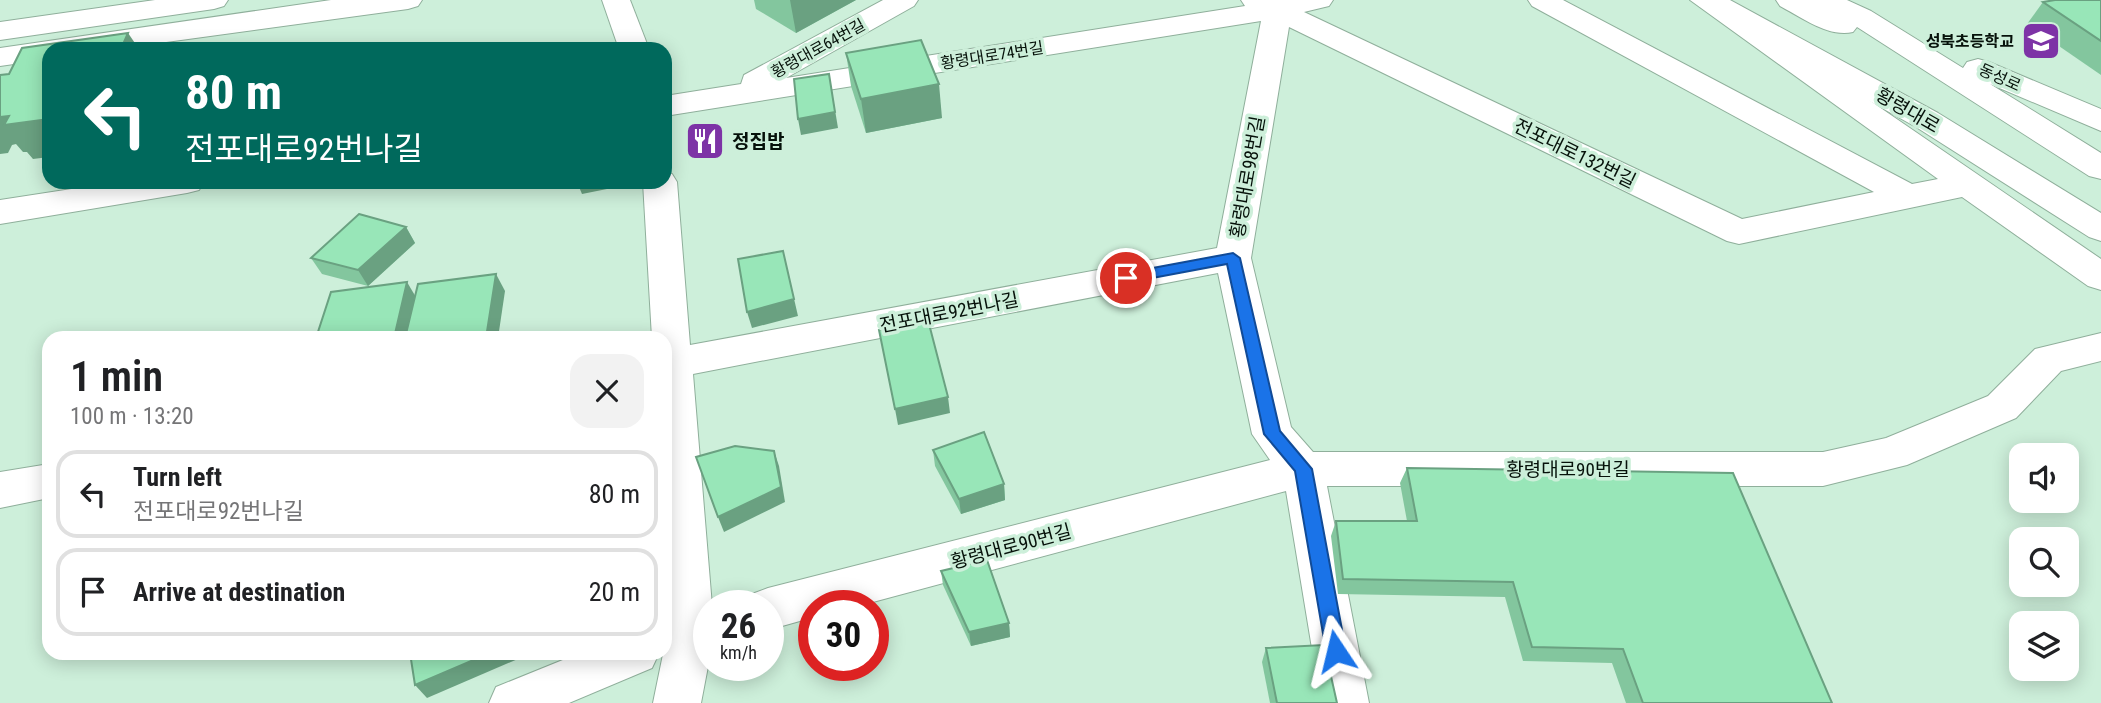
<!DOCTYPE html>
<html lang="en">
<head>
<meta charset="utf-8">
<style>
	:root { --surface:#fff; --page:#f2f2f2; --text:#202124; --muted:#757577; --line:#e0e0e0 }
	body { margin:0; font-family:"Roboto Condensed","Noto Sans KR",sans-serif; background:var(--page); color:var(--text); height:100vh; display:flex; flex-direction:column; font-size:26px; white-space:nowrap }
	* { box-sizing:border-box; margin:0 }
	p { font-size:23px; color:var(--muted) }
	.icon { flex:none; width:38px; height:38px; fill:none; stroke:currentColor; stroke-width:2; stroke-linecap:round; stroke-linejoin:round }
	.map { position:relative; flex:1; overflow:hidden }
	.panel { position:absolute; left:42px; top:331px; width:630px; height:329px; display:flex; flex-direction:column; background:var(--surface); border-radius:21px; box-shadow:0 4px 18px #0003 }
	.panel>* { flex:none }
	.top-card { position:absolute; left:42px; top:42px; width:630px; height:147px; border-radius:21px; box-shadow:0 4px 18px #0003; background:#00695c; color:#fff; overflow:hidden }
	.controls { position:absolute; left:2009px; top:443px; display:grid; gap:14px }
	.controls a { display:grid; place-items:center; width:70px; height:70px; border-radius:14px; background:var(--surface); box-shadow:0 4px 18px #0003; font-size:35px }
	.speed { position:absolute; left:693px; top:590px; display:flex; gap:14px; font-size:35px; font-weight:700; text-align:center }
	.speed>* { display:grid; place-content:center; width:91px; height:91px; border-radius:50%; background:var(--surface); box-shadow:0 4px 18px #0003; line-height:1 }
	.speed small { font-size:18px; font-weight:400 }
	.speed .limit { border:10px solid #d22; background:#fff; color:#111 }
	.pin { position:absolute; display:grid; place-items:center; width:60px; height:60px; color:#fff; margin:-30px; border:4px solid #fff; border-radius:50%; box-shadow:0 2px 7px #0007 }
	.me { position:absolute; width:77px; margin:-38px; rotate:350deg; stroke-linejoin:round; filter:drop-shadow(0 0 5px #0008) }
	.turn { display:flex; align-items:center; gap:24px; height:147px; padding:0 28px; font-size:32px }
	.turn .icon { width:91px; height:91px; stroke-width:2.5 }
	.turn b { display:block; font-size:49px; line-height:60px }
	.round { display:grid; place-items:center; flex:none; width:74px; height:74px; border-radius:21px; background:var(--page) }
	.headline { display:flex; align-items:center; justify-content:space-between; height:119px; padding:0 28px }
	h1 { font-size:42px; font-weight:600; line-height:52px }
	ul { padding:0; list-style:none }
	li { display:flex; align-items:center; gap:21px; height:88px; margin:0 14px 10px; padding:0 14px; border:4px solid var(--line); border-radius:21px }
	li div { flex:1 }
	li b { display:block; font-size:26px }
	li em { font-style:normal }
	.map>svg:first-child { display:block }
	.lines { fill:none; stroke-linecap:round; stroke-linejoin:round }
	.minor-casing { stroke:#8faf9b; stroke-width:2 }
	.major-casing { stroke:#8faf9b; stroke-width:2 }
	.highway-casing { stroke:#8faf9b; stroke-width:2 }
	.minor { fill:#fff; fill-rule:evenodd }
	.major { fill:#fff; fill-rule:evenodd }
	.highway { fill:#fff; fill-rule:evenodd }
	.wall { fill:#83c69e }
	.shaded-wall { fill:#6aa181 }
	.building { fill:#98e6b8; stroke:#6aa181; stroke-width:2 }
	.route { fill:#1a73e8; stroke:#114b97; stroke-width:2 }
	.labels { text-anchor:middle; stroke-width:7; stroke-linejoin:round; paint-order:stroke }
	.far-poi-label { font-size:16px; font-weight:bold; fill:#06110a; stroke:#cdefda; text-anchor:end }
	.far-street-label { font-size:16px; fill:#06110a; stroke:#cdefda }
	.street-label { font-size:19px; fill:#06110a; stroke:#cdefda }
	.poi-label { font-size:19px; font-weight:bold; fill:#06110a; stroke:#cdefda; text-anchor:start }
</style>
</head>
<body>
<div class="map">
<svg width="2101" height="703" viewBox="0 0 2101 703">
	<rect width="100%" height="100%" fill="#cdefda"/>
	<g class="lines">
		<g class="minor-casing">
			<g id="minor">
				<polygon points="602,0 630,0 649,49 619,49"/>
				<polygon points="883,0 918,0 914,6 786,78 1245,6 1241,0 1333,0 1329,6 1304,12 1742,219 1874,192 1532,6 1528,0 1563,0 1912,184 1938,179 1690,0 1723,0 2101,259 2101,290 2088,286 1962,197 1739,244 1727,241 1289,27 1251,258 1291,427 1313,452 1823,452 1886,438 1988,396 2035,349 2101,333 2101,361 2061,371 2016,418 1907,465 1823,486 1327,486 1369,703 1321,703 1286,491 858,606 814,606 814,617 768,630 768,606 747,606 752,594 768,588 1270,460 1252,434 1218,273 693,374 712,606 709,606 709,661 701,703 653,703 668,630 665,338 652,338 643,182 665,182 665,172 672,174 677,182 690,345 1217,248 1261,21 665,116 665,96 741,84 744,75"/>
				<polygon points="117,182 204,182 199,190 187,193 0,224 0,200"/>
				<polygon points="49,464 49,498 0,508 0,472"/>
				<polygon points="580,653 659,653 652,668 569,703 489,703 496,687"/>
			</g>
		</g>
		<g class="major-casing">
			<g id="major">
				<polygon points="331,0 422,0 418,6 408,9 115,49 49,49 49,59 0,66 0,48"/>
				<polygon points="1695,0 1730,0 1938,113 2101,213 2101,241 2089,237 1916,127 1699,6"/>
				<path d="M1776 0H1847L1871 11 1963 68 1967 62 1978 59 1989 62 2101 109V131L1990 84 2101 153V179L2089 176 1857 27 1853 32C1829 38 1801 17 1780 6Z"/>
			</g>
		</g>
		<g class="highway-casing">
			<polygon id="highway" points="155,0 228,0 224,6 214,9 0,40 0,22"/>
		</g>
		<use href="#minor" class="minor"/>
		<use href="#major" class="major"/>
		<use href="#highway" class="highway"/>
	</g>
	<g class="wall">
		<polygon points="754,0 856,0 796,33 756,9"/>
		<polygon points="2101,0 2101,75 2027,24 2043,2"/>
		<polygon points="846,53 942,118 866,133 851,86"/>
		<polygon points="406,227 415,243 368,286 322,274 311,258"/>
		<polygon points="933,450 1004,484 1005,500 961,514 935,466"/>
		<polygon points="1407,468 1832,703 1626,703 1612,663 1523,661 1505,597 1338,594 1331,536 1336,521 1407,521 1400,483"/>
		<polygon points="941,571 1009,623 1010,637 971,646 943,585"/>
		<polygon points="1266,648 1337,703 1270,703 1262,662"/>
	</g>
	<g class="shaded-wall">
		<polygon points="790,0 856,0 796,33"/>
		<polygon points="128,33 139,49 121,49"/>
		<polygon points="829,74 838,128 801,135 798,119"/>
		<polygon points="939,84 942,118 866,133 861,99"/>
		<polygon points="0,110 49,119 49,157 33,159 27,152 23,152 16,144 12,145 8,153 0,154"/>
		<polygon points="405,182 430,182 407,186"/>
		<polygon points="577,182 637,182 637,183 582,194"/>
		<polygon points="406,227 415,243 368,286 358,270"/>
		<polygon points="783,251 798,316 752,328 747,312"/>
		<polygon points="496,274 505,291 498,338 486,338"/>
		<polygon points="407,282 417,299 408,338 394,338"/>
		<polygon points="948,397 950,413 898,425 895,409"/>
		<polygon points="774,451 779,466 785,502 724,532 718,517"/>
		<polygon points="1004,484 1005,500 961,514 959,499"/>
		<polygon points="1009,623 1010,637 971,646 969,632"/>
		<polygon points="490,653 526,653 527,655 427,698 415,685"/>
	</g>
	<g class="building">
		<polygon points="2055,0 2101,0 2101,41 2043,2"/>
		<polygon points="128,33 121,49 49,49 49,119 4,125 9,116 0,117 0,75 9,74 22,48"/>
		<polygon points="921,40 939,84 861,99 846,53"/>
		<polygon points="829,74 835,112 798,119 794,79"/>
		<polygon points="359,214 406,227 358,270 311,258"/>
		<polygon points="783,251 794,299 747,312 738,259"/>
		<polygon points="496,274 486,338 405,338 418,284"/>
		<polygon points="407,282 394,338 316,338 331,292"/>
		<polygon points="928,320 948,397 895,409 879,330"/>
		<polygon points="984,432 1004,484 959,499 933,450"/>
		<polygon points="735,446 774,451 781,487 718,517 696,457"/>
		<polygon points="1407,468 1733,473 1832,703 1643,703 1623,649 1532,647 1513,582 1343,579 1336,521 1417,521"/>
		<polygon points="987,560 1009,623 969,632 941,571"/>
		<polygon points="1324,645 1337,703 1277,703 1266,648"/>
		<polygon points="410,653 490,653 415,685"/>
	</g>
	<polygon class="route" points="1233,253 1240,258 1280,431 1312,469 1346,651 1343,657 1336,660 1329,657 1326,651 1295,471 1264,434 1227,264 1126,283 1119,278 1126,273"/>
	<defs>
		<g id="school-square" transform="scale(2.0125)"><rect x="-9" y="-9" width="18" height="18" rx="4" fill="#7d33a6" stroke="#cdefda"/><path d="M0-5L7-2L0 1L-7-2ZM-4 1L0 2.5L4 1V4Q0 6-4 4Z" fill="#fff"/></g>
		<g id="restaurant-square" transform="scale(2.0125)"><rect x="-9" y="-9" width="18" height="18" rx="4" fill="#7d33a6" stroke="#cdefda"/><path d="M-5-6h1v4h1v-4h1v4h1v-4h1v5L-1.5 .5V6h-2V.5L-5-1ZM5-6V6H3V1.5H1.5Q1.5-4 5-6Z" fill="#fff"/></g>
	</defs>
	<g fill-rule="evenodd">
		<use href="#school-square" x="2041" y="41"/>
		<use href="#restaurant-square" x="705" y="141"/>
	</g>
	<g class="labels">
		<g class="far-poi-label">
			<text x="2014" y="47">성북초등학교</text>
		</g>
		<g class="far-street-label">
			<text transform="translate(818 48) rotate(-29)" y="6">황령대로64번길</text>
			<text transform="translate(992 55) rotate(-9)" y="6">황령대로74번길</text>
			<text transform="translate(2000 77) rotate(24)" y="6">동성로</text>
		</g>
		<g class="street-label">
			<text transform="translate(1908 110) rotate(30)" y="7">황령대로</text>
			<text transform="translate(1575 153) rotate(26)" y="7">전포대로132번길</text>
			<text transform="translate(1247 177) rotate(-80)" y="7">황령대로98번길</text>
			<text transform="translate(949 312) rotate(-11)" y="7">전포대로92번나길</text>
			<text x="1568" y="476">황령대로90번길</text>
			<text transform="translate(1011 546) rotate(-15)" y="7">황령대로90번길</text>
		</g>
		<g class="poi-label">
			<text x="732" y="148">정집밥</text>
		</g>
	</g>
</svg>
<div class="controls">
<a><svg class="icon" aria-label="sound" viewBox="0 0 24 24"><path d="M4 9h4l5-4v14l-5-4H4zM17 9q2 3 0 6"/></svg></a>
<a><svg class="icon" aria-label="search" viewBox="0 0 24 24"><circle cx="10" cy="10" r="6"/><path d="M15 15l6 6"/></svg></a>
<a><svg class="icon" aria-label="layers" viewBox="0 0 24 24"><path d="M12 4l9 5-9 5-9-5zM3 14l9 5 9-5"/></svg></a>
</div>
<div class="speed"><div>26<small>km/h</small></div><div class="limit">30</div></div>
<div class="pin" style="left:1126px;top:278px;background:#d93025"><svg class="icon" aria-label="arrive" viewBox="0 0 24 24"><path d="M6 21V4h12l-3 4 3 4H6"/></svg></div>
<svg class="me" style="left:1336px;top:651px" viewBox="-20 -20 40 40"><path d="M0-17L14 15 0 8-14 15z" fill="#1a73e8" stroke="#fff" stroke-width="4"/></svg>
<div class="top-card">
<div class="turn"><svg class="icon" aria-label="left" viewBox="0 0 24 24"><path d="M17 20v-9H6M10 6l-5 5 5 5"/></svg><div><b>80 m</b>전포대로92번나길</div></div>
</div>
<section class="panel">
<div class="headline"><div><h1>1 min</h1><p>100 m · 13:20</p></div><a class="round"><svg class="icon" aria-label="close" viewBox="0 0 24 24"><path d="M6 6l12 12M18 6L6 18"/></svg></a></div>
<ul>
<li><svg class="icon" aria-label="left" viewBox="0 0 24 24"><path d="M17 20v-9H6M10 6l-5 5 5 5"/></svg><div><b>Turn left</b><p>전포대로92번나길</p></div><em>80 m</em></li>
<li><svg class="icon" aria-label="arrive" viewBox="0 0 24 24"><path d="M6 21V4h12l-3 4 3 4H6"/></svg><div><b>Arrive at destination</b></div><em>20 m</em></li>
</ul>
</section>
</div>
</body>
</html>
